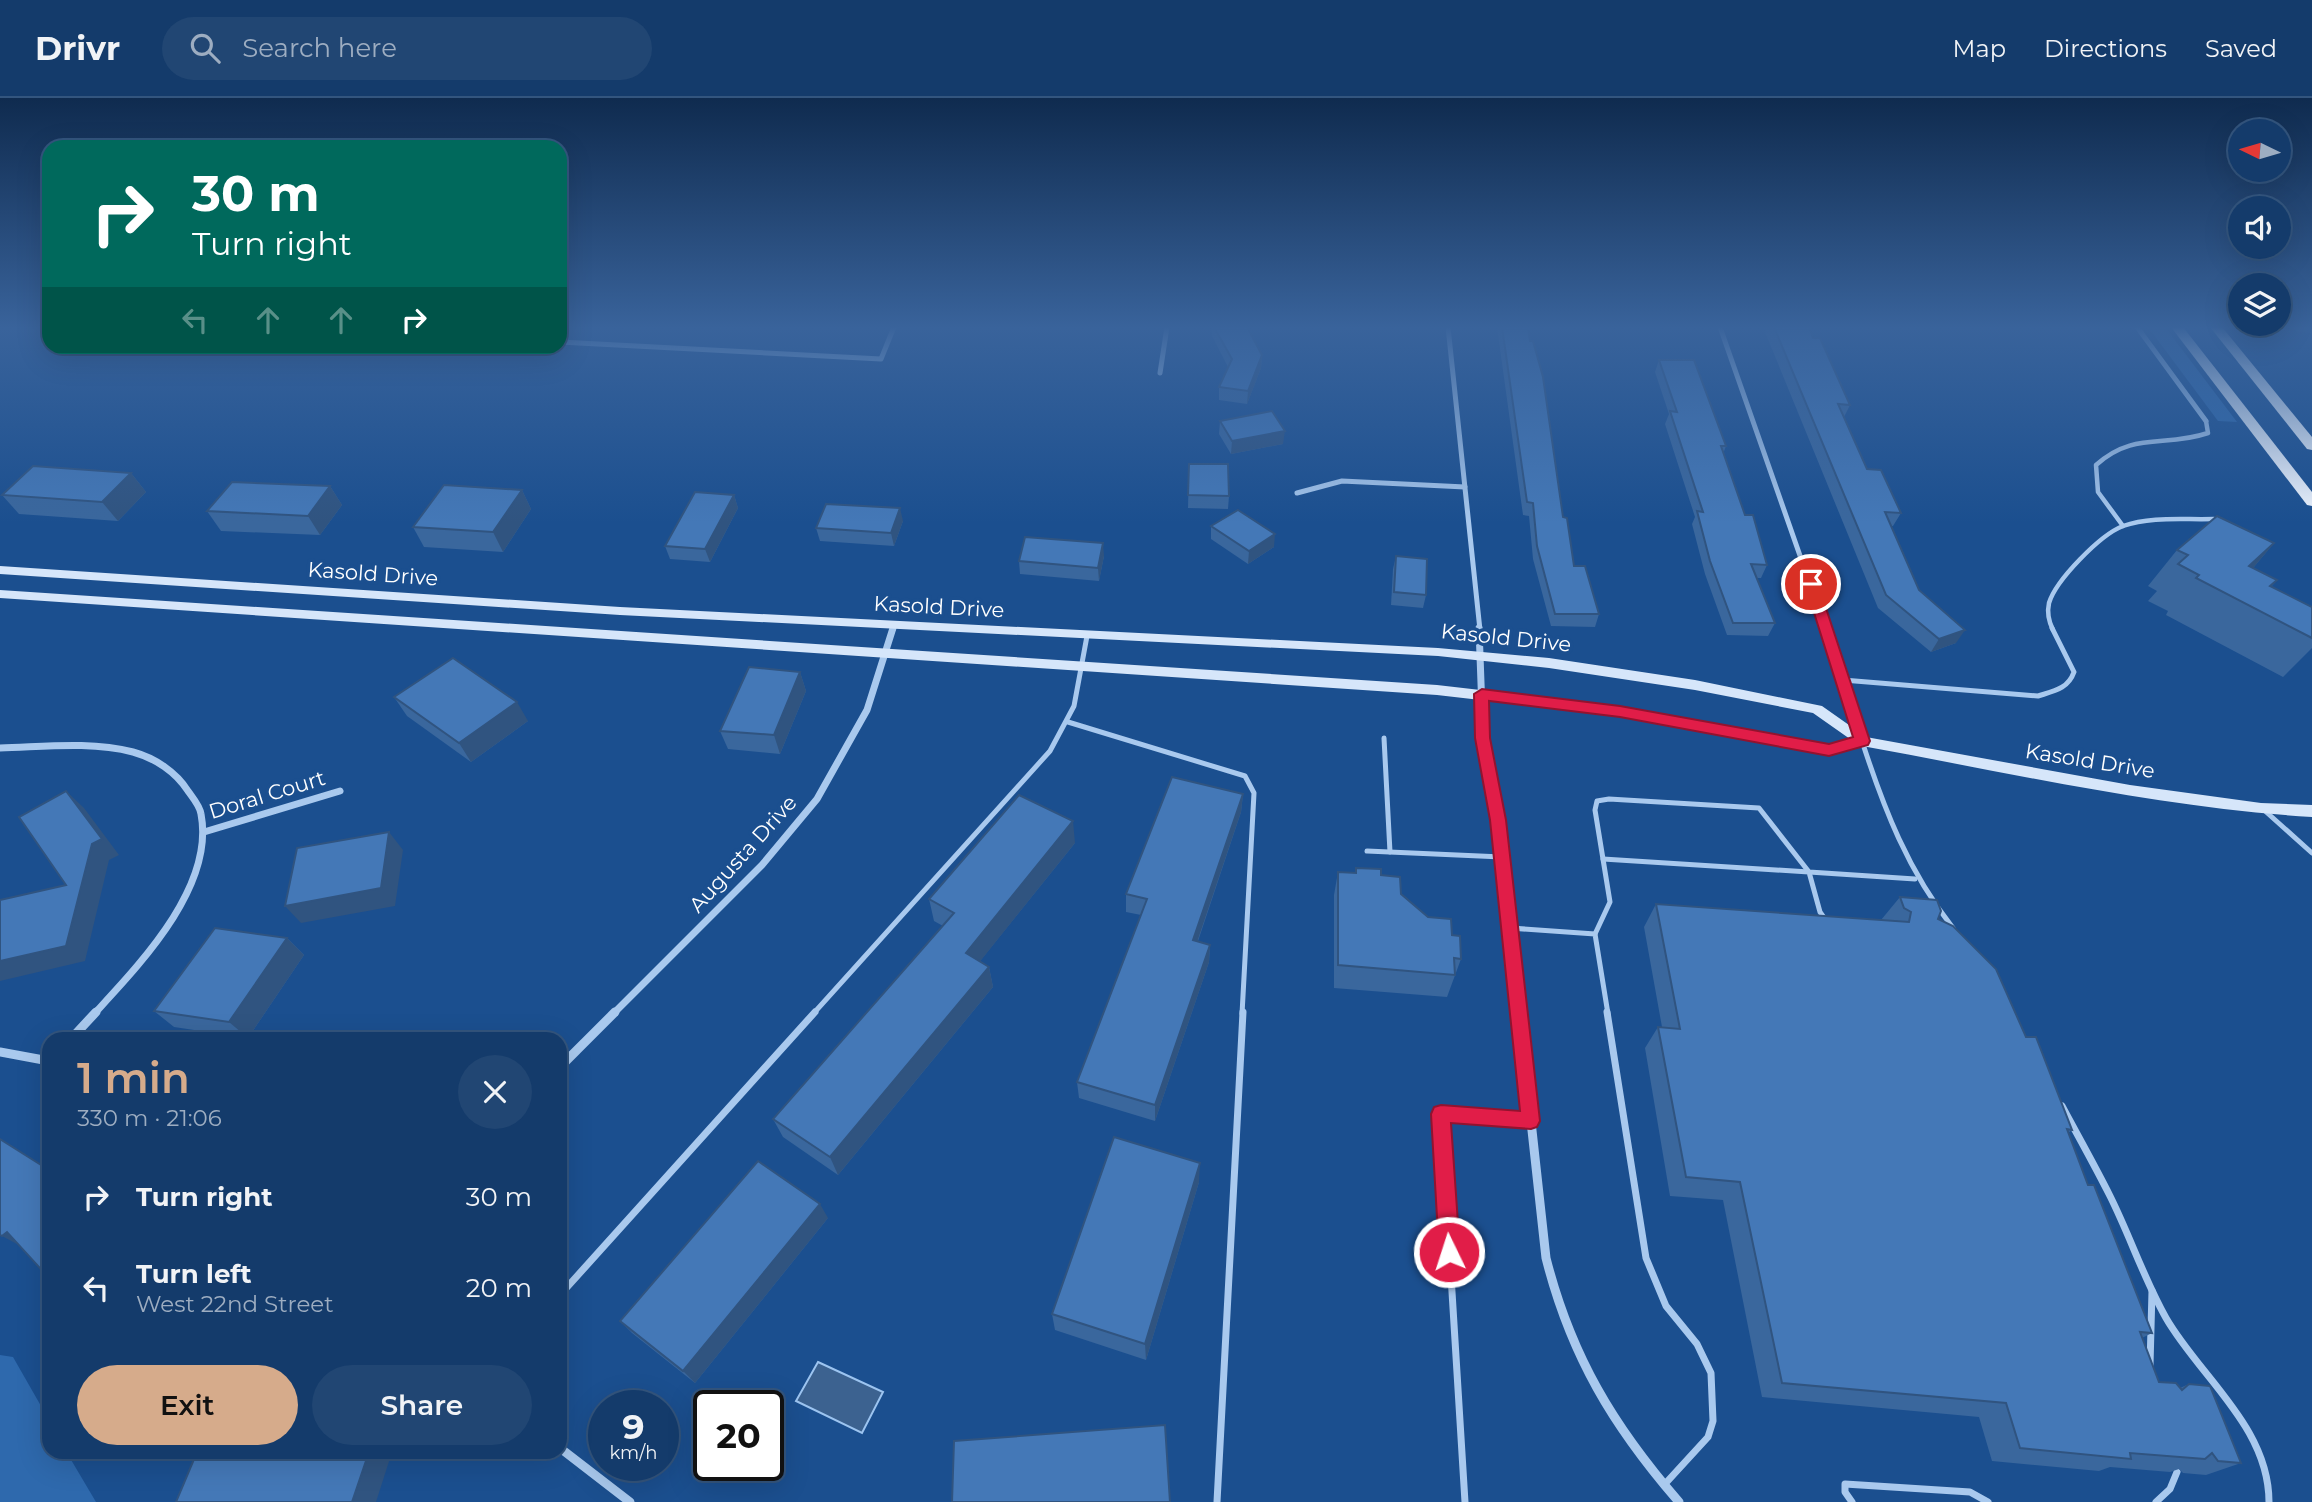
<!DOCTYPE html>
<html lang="en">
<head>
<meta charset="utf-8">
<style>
	:root { --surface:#143b6b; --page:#214673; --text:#f1f3f6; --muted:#9dadc1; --line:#33557e; --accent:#d6ab8b }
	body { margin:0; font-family:Montserrat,sans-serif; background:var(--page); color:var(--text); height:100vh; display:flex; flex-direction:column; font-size:26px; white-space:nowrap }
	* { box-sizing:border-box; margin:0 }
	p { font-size:23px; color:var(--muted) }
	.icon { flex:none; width:38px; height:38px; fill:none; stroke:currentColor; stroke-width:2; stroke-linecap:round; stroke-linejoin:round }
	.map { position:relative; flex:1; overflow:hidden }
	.panel { position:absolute; left:42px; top:934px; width:525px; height:427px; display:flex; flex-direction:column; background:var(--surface); border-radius:21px; box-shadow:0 7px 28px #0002,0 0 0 2px var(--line) }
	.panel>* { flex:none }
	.hud { position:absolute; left:42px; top:42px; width:525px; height:214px; border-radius:21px; box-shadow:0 7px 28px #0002,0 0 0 2px var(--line); background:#00695c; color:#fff; overflow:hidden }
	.needle { width:46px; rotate:275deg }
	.fabs { position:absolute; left:2228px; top:21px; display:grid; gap:14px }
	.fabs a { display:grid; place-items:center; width:63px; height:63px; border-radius:50%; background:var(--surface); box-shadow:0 7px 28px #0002,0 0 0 2px var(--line); font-size:35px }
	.speed { position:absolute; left:588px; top:1292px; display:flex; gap:14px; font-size:35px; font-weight:700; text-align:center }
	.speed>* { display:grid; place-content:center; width:91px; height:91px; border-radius:50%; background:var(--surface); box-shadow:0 7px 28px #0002,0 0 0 2px var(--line); line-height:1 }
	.speed small { font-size:18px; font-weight:400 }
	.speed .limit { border:4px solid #111; border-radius:10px; background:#fff; color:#111 }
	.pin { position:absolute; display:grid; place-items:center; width:60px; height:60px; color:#fff; margin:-30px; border:4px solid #fff; border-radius:50%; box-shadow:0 2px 7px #0007 }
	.me { position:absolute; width:77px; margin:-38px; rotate:356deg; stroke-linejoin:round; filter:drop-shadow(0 0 5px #0008) }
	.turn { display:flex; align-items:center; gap:24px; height:147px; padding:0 35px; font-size:32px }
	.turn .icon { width:91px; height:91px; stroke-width:2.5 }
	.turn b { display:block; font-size:49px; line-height:60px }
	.lanes { display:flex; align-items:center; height:66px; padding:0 35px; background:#0003; justify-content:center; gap:35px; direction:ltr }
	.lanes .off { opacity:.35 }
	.round { display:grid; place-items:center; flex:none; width:74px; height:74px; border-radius:37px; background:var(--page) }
	.overview { display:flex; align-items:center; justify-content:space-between; height:119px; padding:0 35px }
	h1 { font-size:42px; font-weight:600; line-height:52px; color:var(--accent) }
	.button { display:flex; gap:14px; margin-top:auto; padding:14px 35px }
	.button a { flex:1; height:80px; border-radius:42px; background:var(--accent); color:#111; font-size:28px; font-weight:600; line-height:80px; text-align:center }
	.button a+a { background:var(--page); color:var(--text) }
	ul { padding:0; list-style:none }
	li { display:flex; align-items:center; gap:21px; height:91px; padding:0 35px }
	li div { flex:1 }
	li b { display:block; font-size:26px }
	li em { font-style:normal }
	header { display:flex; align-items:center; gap:42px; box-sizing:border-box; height:98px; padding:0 35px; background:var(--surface); border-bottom:2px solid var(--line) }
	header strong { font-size:33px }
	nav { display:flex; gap:38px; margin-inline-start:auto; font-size:24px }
	.search { width:490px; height:63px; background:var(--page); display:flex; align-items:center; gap:18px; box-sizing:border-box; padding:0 24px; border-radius:38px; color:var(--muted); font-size:26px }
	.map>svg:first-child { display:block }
	.green { fill:#2e69ad }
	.water { fill:#3c6290; stroke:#9cc4f0; stroke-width:2 }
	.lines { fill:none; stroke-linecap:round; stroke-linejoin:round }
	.lane-far2 { stroke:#a9c9ee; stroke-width:4.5 }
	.lane-far1 { stroke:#a9c9ee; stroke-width:5 }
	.lane { stroke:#a9c9ee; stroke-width:7 }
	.street-far2 { stroke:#a9c9ee; stroke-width:5 }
	.street-far1 { stroke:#a9c9ee; stroke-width:7 }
	.street { stroke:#a9c9ee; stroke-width:9 }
	.secondary { fill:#d6e6fa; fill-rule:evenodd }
	.primary { fill:#f0f6ff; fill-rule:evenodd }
	.wall { fill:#3a679d }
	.shaded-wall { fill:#305480 }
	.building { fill:#4478b7; stroke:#305480; stroke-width:2 }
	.route { fill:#e11d48; stroke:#92132f; stroke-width:2 }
	.labels { text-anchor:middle; stroke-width:7; stroke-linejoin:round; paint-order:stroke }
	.street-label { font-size:21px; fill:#fff; stroke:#1b4f8f }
</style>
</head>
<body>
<header>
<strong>Drivr</strong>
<div class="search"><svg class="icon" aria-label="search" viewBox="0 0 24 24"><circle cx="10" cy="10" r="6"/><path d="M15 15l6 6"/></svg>Search here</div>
<nav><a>Map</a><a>Directions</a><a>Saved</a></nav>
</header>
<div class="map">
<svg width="2312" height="1404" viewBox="0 0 2312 1404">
	<rect width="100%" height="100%" fill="#1b4f8f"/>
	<g class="green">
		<polygon points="2148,229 2165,229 2237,324 2218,323"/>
		<polygon points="0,1257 13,1259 49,1322 49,1354 67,1355 96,1404 0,1404"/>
	</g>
	<polygon class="water" points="818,1264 883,1294 862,1335 796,1303"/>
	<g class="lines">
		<g class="lane-far2">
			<path d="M2123 428 2098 394 2096 367C2134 333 2164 350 2208 335L2206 323"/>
			<path d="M2053 532C2049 524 2047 514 2049 505 2056 482 2100 437 2123 428 2151 418 2184 422 2214 421"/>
		</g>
		<g class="lane-far1">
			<path d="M1843 582 2038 598C2054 593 2068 591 2074 574L2052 530"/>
			<polyline points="1068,624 1245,678 1254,695 1242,916"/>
			<polyline points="1384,640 1390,754"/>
			<path d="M1862 643C1884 711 1908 773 1953 830"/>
			<polyline points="2264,712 2312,755"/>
			<polyline points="1367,753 1502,759"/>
			<polyline points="1603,761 1809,774 1820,814 1827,824"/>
			<polyline points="1510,830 1595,836 1608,916"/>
			<polyline points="1595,836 1610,804 1595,712 1597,703 1609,701 1759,710 1809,774 1915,781"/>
			<polyline points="813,916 1050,653 1074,608 1087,538"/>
		</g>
		<g class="lane">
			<polyline points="1607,914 1646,1160 1666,1208 1697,1246 1711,1275 1713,1323 1708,1339 1664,1387"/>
			<path d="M2062 1008C2078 1038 2095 1068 2110 1098 2130 1138 2144 1181 2166 1220 2200 1279 2269 1329 2269 1404"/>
			<polyline points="560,1197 815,914"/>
			<polyline points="2150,1267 2152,1193"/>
			<polyline points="1217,1404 1243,914"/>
			<polyline points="1465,1404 1441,1016 1531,1022"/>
			<polyline points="1852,1404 1845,1394 1845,1386 1970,1394 1988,1404"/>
			<polyline points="2156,1404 2170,1391 2177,1374"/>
		</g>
		<g class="street-far2">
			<polyline points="1448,229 1480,532"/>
			<polyline points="1720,229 1826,532"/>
			<polyline points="2137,229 2206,323"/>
			<polyline points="560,244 881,261 894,229"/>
			<polyline points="1160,275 1167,229"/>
			<polyline points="1297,395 1342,383 1465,389"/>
			<polyline points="893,532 894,528"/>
		</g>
		<g class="street-far1">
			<polyline points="1479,530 1483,640 1498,722 1519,916"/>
			<polyline points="1825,530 1862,642"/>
			<path d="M0 650C43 649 90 643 133 654 155 660 176 674 188 693 193 700 200 708 201 716 215 789 140 866 94 916"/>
			<polyline points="204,734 340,693"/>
			<polyline points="613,916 762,767 817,701 867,612 893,530"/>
		</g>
		<g class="street">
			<path d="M1519 914 1546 1160C1571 1258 1613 1328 1679 1404"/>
			<polyline points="70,942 96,914"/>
			<polyline points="0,954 49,963"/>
			<polyline points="560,969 615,914"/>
			<polyline points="560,1350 630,1404"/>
		</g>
		<path class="secondary" d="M0 468 620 509 1438 550 1549 560 1695 582 1822 608 1866 639 2130 687 2261 705 2312 707V719C2161 710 2011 675 1862 648L1829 657 1620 618 1437 597 0 500V492L1437 587 1620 608 1829 647 1850 641 1813 615 1695 592 1549 570 1438 558 620 517 0 476Z"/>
		<g class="primary">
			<polygon points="2171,229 2183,229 2312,394 2312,408 2307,407"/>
			<polygon points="2210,229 2222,229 2312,339 2312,352 2307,351"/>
		</g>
	</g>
	<g class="wall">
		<polygon points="1212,229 1247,229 1262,257 1261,270 1247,306 1219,302 1219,289 1228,269 1212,238"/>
		<polygon points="1497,229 1528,229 1563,419 1574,468 1599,516 1595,529 1551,528 1533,461 1529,418 1523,417"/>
		<polygon points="1763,229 1809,229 1813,240 1850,307 1844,319 1867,371 1901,415 1893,428 1890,428 1919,492 1956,545 1931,554 1878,510"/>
		<polygon points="2292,229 2312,229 2312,235 2297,234"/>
		<polygon points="1659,262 1726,348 1723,356 1745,417 1767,467 1761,480 1757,480 1775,525 1768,538 1727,537 1705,476 1692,426 1695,419 1665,326 1669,316 1655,274"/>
		<polygon points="1220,323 1283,346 1231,356 1219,336"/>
		<polygon points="1189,366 1229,398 1228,411 1188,410"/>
		<polygon points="131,375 146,394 118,423 19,416 2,397"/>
		<polygon points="330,388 342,407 320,437 221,433 207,413"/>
		<polygon points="522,392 531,411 503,454 424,449 413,429"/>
		<polygon points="734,397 738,410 710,464 670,461 665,448"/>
		<polygon points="903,423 894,448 820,443 816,430"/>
		<polygon points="1211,428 1274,449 1248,466 1211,441"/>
		<polygon points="2274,445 2253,470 2277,482 2271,489 2312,509 2312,550 2283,579 2166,517 2168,513 2148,503 2157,493 2148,488 2177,452"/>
		<polygon points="1104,458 1099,483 1020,476 1019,463"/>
		<polygon points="1396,458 1426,497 1423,510 1391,507 1393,471"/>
		<polygon points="800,574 806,593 780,656 728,651 720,633"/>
		<polygon points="394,599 528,623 471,664 407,618"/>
		<polygon points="1243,696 1241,714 1198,843 1210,847 1209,864 1155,1023 1079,1000 1077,984 1141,817 1126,814 1126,796"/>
		<polygon points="1075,745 980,863 989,869 993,889 838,1077 783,1039 773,1021 943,828 934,823 929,801"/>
		<polygon points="1356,770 1381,777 1428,819 1452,837 1461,861 1447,899 1334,890 1334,797 1338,774 1355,775"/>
		<polygon points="1900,799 1938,821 2026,939 2072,1032 2068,1035 2088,1087 2152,1235 2142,1240 2159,1284 2180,1290 2189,1286 2241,1365 2206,1377 2183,1375 2179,1371 2170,1374 2110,1369 2099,1373 1992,1363 1979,1319 1762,1299 1723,1102 1670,1098 1645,950 1658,929 1662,929 1644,829 1656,806 1881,822"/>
		<polygon points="287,840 304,857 248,940 174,929 154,913"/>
		<polygon points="1199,1084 1146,1262 1055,1232 1052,1216"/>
		<polygon points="828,1120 695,1285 632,1235 620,1223"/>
	</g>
	<g class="shaded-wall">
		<polygon points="1262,257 1261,270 1247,306 1248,293"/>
		<polygon points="1285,333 1283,346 1231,356 1232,343"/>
		<polygon points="131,375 146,394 118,423 102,404"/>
		<polygon points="330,388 342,407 320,437 308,418"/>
		<polygon points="522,392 531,411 503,454 493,434"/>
		<polygon points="734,397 738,410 710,464 705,451"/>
		<polygon points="900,410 903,423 894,448 891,435"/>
		<polygon points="1275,436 1274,449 1248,466 1249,453"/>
		<polygon points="1103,445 1104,458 1099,483 1098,470"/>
		<polygon points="2274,445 2243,482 2249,468"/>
		<polygon points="1965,532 1956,545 1931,554 1939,541"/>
		<polygon points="800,574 806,593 780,656 774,637"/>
		<polygon points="517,604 528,623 471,664 459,645"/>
		<polygon points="66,693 84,710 119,757 109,762 85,863 0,883 0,863 66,848"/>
		<polygon points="1243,696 1241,714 1192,859 1193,842"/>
		<polygon points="1073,723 1075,745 970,876 966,855"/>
		<polygon points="389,734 403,752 395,808 301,825 285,808"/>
		<polygon points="287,840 304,857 248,940 229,924"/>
		<polygon points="1210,847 1209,864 1155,1023 1155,1007"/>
		<polygon points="989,869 993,889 838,1077 830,1059"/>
		<polygon points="1200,1065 1199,1084 1146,1262 1145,1246"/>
		<polygon points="820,1106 828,1120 695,1285 683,1273"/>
		<polygon points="7,1134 28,1152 2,1138"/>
		<polygon points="369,1354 392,1354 376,1404 352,1404"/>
	</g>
	<g class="building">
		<polygon points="1214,229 1247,229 1262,257 1248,293 1219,289 1232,261"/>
		<polygon points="1502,229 1528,229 1530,243 1533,243 1543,279 1563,419 1567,420 1574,468 1585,468 1599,516 1555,516 1537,448 1533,405 1527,404"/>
		<polygon points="1774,229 1809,229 1813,240 1820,240 1850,307 1838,306 1867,371 1881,372 1901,415 1885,414 1919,492 1965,532 1939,541 1886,497"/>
		<polygon points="1659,262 1694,262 1726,348 1721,348 1745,417 1753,417 1767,467 1751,466 1775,525 1733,525 1710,463 1697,413 1703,414 1670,313 1677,314"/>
		<polygon points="1272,313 1285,333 1232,343 1220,323"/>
		<polygon points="1189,366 1228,366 1229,398 1188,397"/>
		<polygon points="33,368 131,375 102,404 2,397"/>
		<polygon points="232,384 330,388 308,418 207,413"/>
		<polygon points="444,387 522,392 493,434 413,429"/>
		<polygon points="695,394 734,397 705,451 665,448"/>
		<polygon points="826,406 900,410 891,435 816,430"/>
		<polygon points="1238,412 1275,436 1249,453 1211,428"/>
		<polygon points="2217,418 2274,445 2249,468 2277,482 2270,488 2312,509 2312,540 2196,480 2199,477 2178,466 2188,457 2177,452"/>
		<polygon points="1025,439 1103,445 1098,470 1019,463"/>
		<polygon points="1396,458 1427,461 1426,497 1394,494"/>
		<polygon points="453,560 517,604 459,645 394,599"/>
		<polygon points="749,569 800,574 774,637 720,633"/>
		<polygon points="1172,679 1243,696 1193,842 1210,847 1155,1007 1077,984 1147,801 1126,796"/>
		<polygon points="66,693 102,741 92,746 66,848 0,863 0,802 66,787 19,719"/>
		<polygon points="1019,697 1073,723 966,855 989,869 830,1059 773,1021 954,815 929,801"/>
		<polygon points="389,734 381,790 285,808 297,750"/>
		<polygon points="1356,770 1381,771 1381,777 1400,779 1401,796 1428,819 1451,821 1452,837 1460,838 1461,861 1454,860 1455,877 1338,867 1338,774 1356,775"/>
		<polygon points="1900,799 1937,802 1941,813 1938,821 1953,828 1996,871 2026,939 2036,939 2072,1032 2067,1031 2088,1087 2094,1087 2152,1235 2140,1234 2159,1284 2176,1285 2182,1292 2189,1286 2210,1288 2241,1365 2218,1363 2212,1355 2205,1361 2130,1355 2131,1361 2020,1350 2006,1305 1782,1285 1740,1084 1686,1079 1658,929 1680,931 1656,806 1909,824 1911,814 1904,810"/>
		<polygon points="215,830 287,840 229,924 154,913"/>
		<polygon points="1114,1039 1200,1065 1145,1246 1052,1216"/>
		<polygon points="0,1041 49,1072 49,1180 7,1134 2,1138 0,1137"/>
		<polygon points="758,1063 820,1106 683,1273 620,1223"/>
		<polygon points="1165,1327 1170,1404 952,1404 954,1343"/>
		<polygon points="197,1354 369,1354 352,1404 176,1404"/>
	</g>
	<linearGradient id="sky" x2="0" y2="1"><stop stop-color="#0f2b4f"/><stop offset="0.54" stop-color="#39639b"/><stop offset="1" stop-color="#39639b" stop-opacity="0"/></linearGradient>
	<rect width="2312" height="425" fill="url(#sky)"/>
	<polygon class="route" points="1811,481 1818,486 1870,643 1868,647 1829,658 1620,619 1489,603 1490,640 1506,722 1540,1023 1537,1029 1531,1031 1451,1025 1460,1154 1457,1162 1449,1165 1442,1162 1439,1154 1431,1016 1434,1009 1441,1007 1520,1013 1490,722 1475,640 1474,596 1482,591 1620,608 1829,646 1853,639 1805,486"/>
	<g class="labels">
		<g class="street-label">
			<text transform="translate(373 476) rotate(4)" y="7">Kasold Drive</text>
			<text transform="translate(939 509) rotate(3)" y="7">Kasold Drive</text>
			<text transform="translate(1506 540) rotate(6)" y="7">Kasold Drive</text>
			<text transform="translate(2090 663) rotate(9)" y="7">Kasold Drive</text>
			<text transform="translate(267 697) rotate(-17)" y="7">Doral Court</text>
			<text transform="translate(743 756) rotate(-48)" y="7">Augusta Drive</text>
		</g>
	</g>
</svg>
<div class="fabs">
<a><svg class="needle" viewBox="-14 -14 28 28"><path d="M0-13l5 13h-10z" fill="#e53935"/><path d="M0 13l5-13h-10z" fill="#9dadc1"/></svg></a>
<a><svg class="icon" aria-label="sound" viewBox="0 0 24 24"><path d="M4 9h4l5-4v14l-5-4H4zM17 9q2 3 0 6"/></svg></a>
<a><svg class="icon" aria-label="layers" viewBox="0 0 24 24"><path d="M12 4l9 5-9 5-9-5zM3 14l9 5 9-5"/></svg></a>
</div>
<div class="speed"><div>9<small>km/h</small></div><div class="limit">20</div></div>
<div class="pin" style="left:1811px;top:486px;background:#d93025"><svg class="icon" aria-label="arrive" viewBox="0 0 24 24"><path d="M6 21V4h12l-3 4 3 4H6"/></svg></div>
<svg class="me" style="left:1449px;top:1154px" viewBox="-20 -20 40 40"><circle r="17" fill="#e11d48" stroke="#fff" stroke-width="3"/><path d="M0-11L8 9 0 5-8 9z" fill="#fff"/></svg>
<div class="hud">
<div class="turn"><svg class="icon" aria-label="right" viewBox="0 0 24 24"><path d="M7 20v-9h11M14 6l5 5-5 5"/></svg><div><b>30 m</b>Turn right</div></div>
<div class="lanes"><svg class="icon off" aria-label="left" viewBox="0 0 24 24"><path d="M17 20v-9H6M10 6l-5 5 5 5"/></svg><svg class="icon off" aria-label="ahead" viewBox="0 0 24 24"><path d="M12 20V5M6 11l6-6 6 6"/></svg><svg class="icon off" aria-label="ahead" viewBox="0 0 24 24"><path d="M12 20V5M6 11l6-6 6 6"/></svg><svg class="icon" aria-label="right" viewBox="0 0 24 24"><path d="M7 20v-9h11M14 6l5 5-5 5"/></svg></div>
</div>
<section class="panel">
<div class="overview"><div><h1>1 min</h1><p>330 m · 21:06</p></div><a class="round"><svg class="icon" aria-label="close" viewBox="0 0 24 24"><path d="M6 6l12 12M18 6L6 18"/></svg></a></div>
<ul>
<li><svg class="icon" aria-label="right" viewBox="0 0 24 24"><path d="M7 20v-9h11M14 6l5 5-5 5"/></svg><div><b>Turn right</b></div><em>30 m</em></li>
<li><svg class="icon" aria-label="left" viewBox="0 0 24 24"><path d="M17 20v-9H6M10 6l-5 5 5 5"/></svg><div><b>Turn left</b><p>West 22nd Street</p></div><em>20 m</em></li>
</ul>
<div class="button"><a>Exit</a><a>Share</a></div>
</section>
</div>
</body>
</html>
